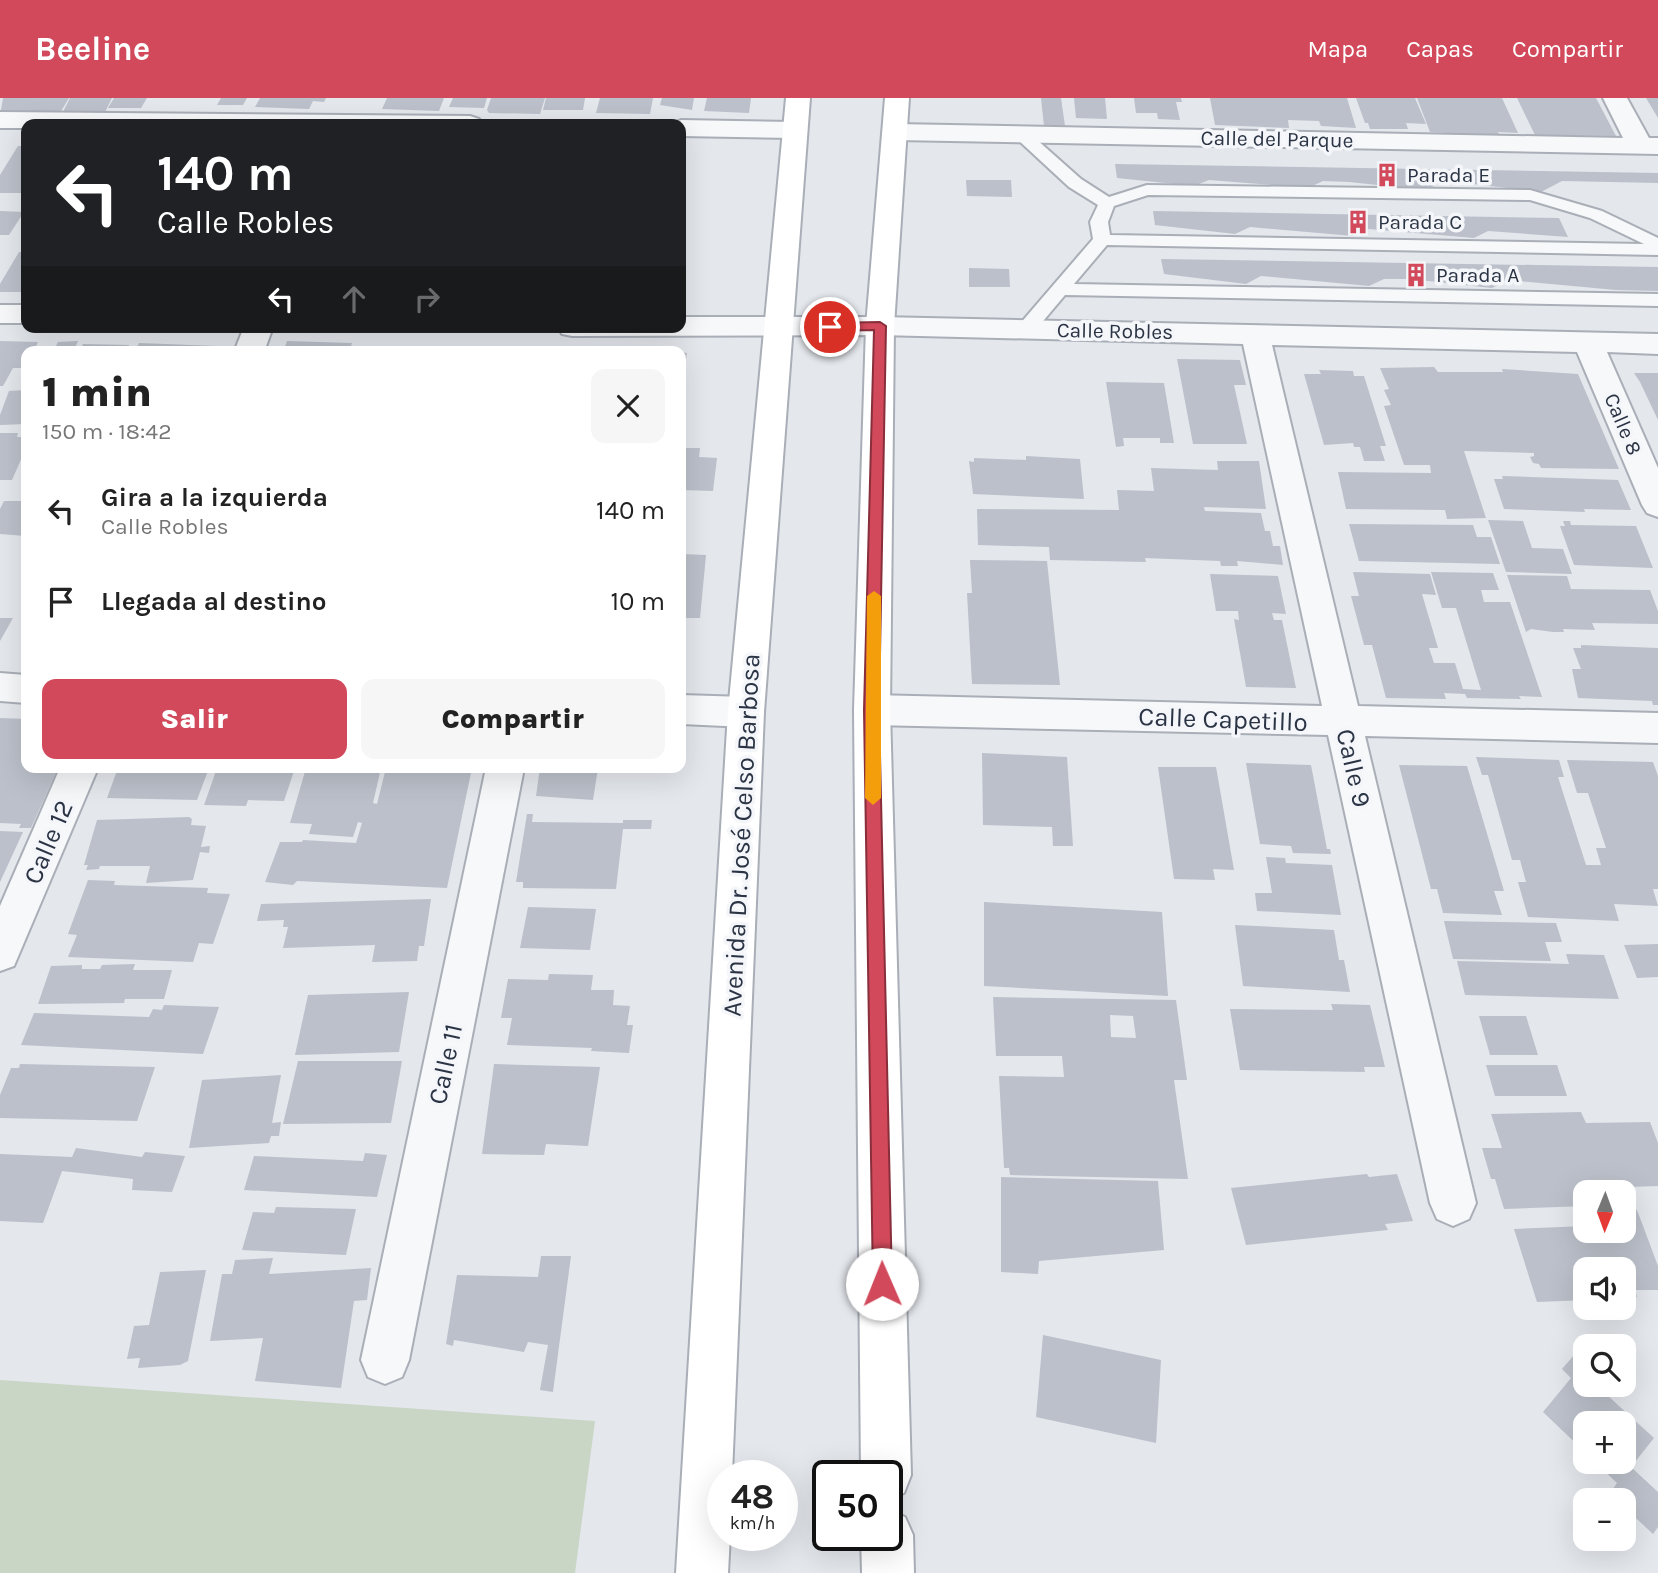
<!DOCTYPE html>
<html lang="es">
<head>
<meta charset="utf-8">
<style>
	:root { --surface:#fff; --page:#f6f6f6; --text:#222; --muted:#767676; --accent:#d1495b }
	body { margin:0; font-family:Karla,sans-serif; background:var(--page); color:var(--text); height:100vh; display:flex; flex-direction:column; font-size:26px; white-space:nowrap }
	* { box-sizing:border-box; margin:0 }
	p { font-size:23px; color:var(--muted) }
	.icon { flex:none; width:38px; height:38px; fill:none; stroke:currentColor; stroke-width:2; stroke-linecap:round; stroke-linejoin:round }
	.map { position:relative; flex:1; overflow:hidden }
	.panel { position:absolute; left:21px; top:248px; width:665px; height:427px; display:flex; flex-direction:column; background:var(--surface); border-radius:14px; box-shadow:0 7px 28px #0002 }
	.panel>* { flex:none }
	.hud { position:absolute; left:21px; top:21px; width:665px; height:214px; border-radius:14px; box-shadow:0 7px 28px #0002; background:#202124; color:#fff; overflow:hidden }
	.needle { width:46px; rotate:181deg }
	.tools { position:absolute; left:1573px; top:1082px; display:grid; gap:14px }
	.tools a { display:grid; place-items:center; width:63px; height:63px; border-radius:14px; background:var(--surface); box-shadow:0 7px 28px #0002; font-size:35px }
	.speed { position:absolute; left:707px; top:1362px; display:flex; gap:14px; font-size:35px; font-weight:700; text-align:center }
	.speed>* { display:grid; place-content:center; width:91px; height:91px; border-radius:50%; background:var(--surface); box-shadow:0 7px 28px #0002; line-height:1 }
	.speed small { font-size:18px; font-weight:400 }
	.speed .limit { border:4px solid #111; border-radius:10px; background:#fff; color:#111 }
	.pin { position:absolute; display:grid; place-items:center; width:60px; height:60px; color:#fff; margin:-30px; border:4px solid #fff; border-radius:50%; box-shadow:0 2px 7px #0007 }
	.me { position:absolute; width:77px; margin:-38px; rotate:359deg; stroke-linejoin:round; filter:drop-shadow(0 0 5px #0008) }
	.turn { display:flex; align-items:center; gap:24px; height:147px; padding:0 21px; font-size:32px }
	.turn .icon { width:91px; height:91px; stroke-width:2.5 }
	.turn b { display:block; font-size:49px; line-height:60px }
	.lanes { display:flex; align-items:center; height:66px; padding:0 21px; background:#0003; justify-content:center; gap:35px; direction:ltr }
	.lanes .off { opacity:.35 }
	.round { display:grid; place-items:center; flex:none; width:74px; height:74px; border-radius:14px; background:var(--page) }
	.headline { display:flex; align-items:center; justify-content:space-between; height:119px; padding:0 21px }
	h1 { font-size:42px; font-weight:800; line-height:52px }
	.button { display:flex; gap:14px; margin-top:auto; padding:14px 21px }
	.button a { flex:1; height:80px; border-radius:14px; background:var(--accent); color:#fff; font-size:28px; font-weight:800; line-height:80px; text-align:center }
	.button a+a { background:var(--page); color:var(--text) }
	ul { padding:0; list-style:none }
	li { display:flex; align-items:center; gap:21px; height:91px; padding:0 21px }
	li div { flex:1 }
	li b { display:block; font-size:26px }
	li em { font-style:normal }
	header { display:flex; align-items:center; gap:42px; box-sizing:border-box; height:98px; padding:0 35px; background:var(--accent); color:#fff }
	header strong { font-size:33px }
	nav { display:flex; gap:38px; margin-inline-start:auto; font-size:24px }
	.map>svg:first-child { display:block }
	.green { fill:#c9d6c5 }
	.building { fill:#bbc0ca; fill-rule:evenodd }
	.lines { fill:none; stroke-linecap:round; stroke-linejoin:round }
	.lane-casing { stroke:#a9aeb7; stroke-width:4 }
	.street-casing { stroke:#a9aeb7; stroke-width:4 }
	.secondary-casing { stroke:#a9aeb7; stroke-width:4 }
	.lane { fill:#f7f8fa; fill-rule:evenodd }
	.street { fill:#f7f8fa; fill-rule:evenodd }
	.secondary { fill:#fff; fill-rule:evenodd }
	.route { fill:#d1495b; stroke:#882f3b; stroke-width:2 }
	.slow { fill:#f59e0b }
	.labels { text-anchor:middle; stroke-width:7; stroke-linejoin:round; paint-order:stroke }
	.far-street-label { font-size:21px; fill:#2b3445; stroke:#f4f6f9 }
	.far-poi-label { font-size:21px; fill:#2b3445; stroke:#f4f6f9; text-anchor:start }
	.street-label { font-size:26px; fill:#2b3445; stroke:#f4f6f9 }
</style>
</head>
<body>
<header>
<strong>Beeline</strong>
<nav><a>Mapa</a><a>Capas</a><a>Compartir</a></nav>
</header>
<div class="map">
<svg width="1658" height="1475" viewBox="0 0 1658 1475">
	<rect width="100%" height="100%" fill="#e4e7ec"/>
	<polygon class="green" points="0,1282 595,1323 575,1475 0,1475"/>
	<g class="building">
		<polygon points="3,0 69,0 58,18 0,18"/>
		<polygon points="70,0 112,0 105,14 98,14 96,17 61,18"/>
		<polygon points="114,0 147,0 141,10 108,10"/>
		<polygon points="221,0 247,0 243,7 217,7"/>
		<polygon points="260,0 326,0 324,4 313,3 309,11 255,9"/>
		<polygon points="387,0 444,0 439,13 382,11"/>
		<polygon points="453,0 487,0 484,10 449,9"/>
		<polygon points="491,0 545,0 540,16 489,15 487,12"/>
		<polygon points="546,0 585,0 583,12 543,12"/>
		<polygon points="600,0 653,0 650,16 596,15"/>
		<polygon points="662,0 694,0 692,12 660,7"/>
		<polygon points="707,0 751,0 749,15 704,13"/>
		<polygon points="1041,0 1061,0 1065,28 1044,28"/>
		<polygon points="1074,0 1105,0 1107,21 1076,20"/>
		<polygon points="1134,0 1181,0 1182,4 1176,4 1180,22 1158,21 1157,15 1136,15"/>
		<polygon points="1210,0 1347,0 1356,30 1321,28 1319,23 1288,22 1289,30 1215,27"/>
		<polygon points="1356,0 1415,0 1426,26 1406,25 1408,31 1370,31 1368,25 1365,25"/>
		<polygon points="1417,0 1502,0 1518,35 1498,34 1500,38 1430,34"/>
		<polygon points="1517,0 1596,0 1616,38 1535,37"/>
		<polygon points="1646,0 1658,0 1658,20"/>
		<polygon points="18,48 26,48 26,95 0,95 0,77"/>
		<polygon points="1115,66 1658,75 1658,85 1562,83 1541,94 1465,85 1440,85 1425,92 1349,84 1323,83 1308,90 1209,82 1194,88 1117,80"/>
		<polygon points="966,82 1011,82 1012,99 967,98"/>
		<polygon points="0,113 24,114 9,137 0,137"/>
		<polygon points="1153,113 1559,120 1568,139 1488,133 1474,140 1369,131 1353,138 1250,129 1235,136 1155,127"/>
		<polygon points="26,149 26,194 0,194 0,186 19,154 23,154"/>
		<polygon points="1161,161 1658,169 1658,193 1616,192 1508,182 1492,190 1410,181 1384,181 1369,188 1261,178 1246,186 1164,176"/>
		<polygon points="969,170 1009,171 1010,189 969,189"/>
		<polygon points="0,243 38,244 33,254 26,254 23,270 13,270 3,288 0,288"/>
		<polygon points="78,243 73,254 39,254 42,248 56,248 58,244"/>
		<polygon points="287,243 352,245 349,254 283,254"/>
		<polygon points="139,245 216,248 214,254 135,254"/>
		<polygon points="83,246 129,247 126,254 79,254"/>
		<polygon points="681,254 687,255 682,287 681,287"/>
		<polygon points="1177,261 1240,262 1246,287 1234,287 1247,346 1193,346"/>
		<polygon points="1434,269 1438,274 1503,274 1502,271 1578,276 1619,371 1541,370 1539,366 1533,365 1530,359 1534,358 1534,355 1464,353 1486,420 1447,421 1445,412 1346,411 1338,374 1431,375 1430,367 1404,367 1384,308 1391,307 1384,292 1389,291 1380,270"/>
		<polygon points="1319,272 1353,273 1354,278 1364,278 1386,348 1380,348 1385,363 1364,363 1360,349 1354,349 1353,345 1324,347 1304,276 1321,276"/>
		<polygon points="1634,275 1658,275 1658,322 1640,284"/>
		<polygon points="1106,284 1164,285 1174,345 1160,345 1160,340 1123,340 1124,348 1116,349"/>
		<polygon points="26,292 26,326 0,327 0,317 9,293"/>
		<polygon points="0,335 18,335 17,339 26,339 26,350 12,382 0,382"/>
		<polygon points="681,350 700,350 699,359 717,360 713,393 681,392"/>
		<polygon points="1026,358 1080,361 1084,401 973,396 969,363 974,364 974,360 1026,362"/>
		<polygon points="1217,363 1259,363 1266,411 1204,409 1205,413 1261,415 1265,433 1270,433 1273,448 1280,448 1283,467 1237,463 1238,468 1221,468 1220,463 1145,460 1146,464 1050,462 1049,449 978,447 977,411 1119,412 1117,392 1154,393 1151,370 1218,372"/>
		<polygon points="1502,378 1618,382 1631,412 1584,411 1585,414 1504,411 1494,381 1503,381"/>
		<polygon points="26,400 26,438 0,436 0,411 4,403 24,403"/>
		<polygon points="1488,422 1523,423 1532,450 1563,451 1572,476 1506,474"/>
		<polygon points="1563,423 1570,423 1571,427 1636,428 1653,470 1574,467 1560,428 1565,428"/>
		<polygon points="1349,426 1473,427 1477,439 1491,439 1500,466 1359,463"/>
		<polygon points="681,456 706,457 700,520 681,520"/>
		<polygon points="970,462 1047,463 1060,587 972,586 967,495 972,495"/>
		<polygon points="1353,474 1430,476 1436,497 1422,496 1438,550 1429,550 1434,565 1455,565 1463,591 1481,592 1456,510 1442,510 1431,474 1493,475 1499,492 1481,492 1484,504 1510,504 1542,599 1519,598 1521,601 1467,600 1465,596 1444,595 1446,601 1386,600 1372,547 1364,547 1351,498 1359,498"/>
		<polygon points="1210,476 1278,478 1286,516 1272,515 1274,522 1282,522 1296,590 1246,589 1234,521 1239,522 1238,513 1216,513"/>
		<polygon points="1507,477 1567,478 1571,491 1650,492 1658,513 1658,526 1592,525 1595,532 1563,531 1564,534 1553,534 1531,531 1526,534"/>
		<polygon points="0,520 13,520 0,543"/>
		<polygon points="1581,547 1658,550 1658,607 1653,607 1652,603 1578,600 1572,571 1581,571 1573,550 1581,550"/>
		<polygon points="0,620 26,621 26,670 58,670 31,730 19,730 21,726 0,725"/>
		<polygon points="982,655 1067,659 1073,748 1053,748 1052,729 983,727"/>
		<polygon points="1476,659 1559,662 1564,679 1558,679 1586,767 1601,767 1596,750 1606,750 1588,695 1577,695 1567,662 1653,664 1658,678 1658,791 1653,791 1658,808 1614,806 1619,823 1528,819 1518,784 1526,784 1520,762 1512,762 1488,677 1482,677"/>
		<polygon points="1246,665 1311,667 1327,751 1330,751 1331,756 1293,755 1291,748 1260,746"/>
		<polygon points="1399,667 1467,668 1504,793 1494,793 1502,817 1443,815 1437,791 1431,791"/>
		<polygon points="1158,669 1216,669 1234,772 1213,771 1215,782 1174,781"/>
		<polygon points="118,670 209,670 197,702 107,700"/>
		<polygon points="217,670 295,670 284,703 248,702 246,708 204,707"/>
		<polygon points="306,670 381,670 373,705 377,706 386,670 472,670 447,790 297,783 293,787 265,784 280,744 302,744 303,742 356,745 362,725 358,724 353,739 309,736 312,726 290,725"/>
		<polygon points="540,670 598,670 593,702 536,698"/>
		<polygon points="527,716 533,716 532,724 623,725 623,722 652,722 651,731 623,731 616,791 523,790 523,784 516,784"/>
		<polygon points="189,719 192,721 191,727 206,728 201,749 210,748 209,755 200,754 193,782 146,785 150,768 100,768 99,771 86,772 88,767 84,767 97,722"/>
		<polygon points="0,733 23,734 0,784"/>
		<polygon points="1266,759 1285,760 1286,765 1332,767 1341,817 1257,813 1255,795 1272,795"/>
		<polygon points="88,782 115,783 114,787 208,790 207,795 230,796 213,846 199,845 193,864 68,859 77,837 68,836"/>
		<polygon points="431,801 424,848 419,848 417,863 372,864 375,847 283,850 288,829 283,829 284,822 257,823 261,806"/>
		<polygon points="984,804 1162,814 1168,898 984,888"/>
		<polygon points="528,809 596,811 590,852 520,850"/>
		<polygon points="1444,823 1556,825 1562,844 1545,844 1551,863 1453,861"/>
		<polygon points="1235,827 1334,832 1339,862 1344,862 1350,894 1243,888"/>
		<polygon points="1658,846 1658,879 1637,880 1624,847"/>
		<polygon points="1566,856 1604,857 1619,901 1465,897 1457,863 1569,866"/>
		<polygon points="135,866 133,872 172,872 164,901 125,901 124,905 38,906 51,868 82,867 82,871 100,871 102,867"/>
		<polygon points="549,876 593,877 591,892 614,892 613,907 630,908 627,927 633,927 629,955 591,953 592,950 507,947 512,920 501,920 508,881 548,882"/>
		<polygon points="409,894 399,954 295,957 308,897"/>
		<path d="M993 899 1176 902 1187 982H1174L1188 1081 1010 1077 1009 1070H1004L999 978 1064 979 1062 958H996ZM1110 917 1133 918 1136 940 1111 939Z"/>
		<polygon points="1331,906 1370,907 1385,969 1364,969 1365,974 1240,972 1230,911 1333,912"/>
		<polygon points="164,907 219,909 203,956 21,947 34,915 149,919 153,911 162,912"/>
		<polygon points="1479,918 1526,918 1538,957 1490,957"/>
		<polygon points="298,963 402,963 391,1025 283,1026"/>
		<polygon points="20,966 155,969 137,1023 0,1020 0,997 11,970 19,970"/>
		<polygon points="494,966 600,969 588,1048 546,1046 544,1057 482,1056"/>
		<polygon points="1486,967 1557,967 1567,998 1495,998"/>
		<polygon points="281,977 272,1025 281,1024 279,1038 271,1038 269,1045 189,1050 202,982"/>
		<polygon points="1581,1014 1586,1025 1650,1024 1658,1045 1658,1088 1596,1090 1598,1094 1586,1094 1586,1108 1504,1111 1495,1081 1491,1081 1482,1050 1502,1050 1491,1016"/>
		<polygon points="76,1050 142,1059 145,1054 185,1058 172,1094 132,1092 133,1081 62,1073 43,1125 0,1123 0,1056 72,1059"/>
		<polygon points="365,1055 387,1057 377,1099 244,1092 254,1058 363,1063"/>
		<polygon points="1367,1076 1369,1079 1397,1076 1413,1123 1385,1126 1388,1132 1246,1147 1231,1090"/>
		<polygon points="1001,1079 1158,1083 1164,1152 1039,1163 1038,1176 1001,1174"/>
		<polygon points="276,1109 356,1111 346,1157 242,1152 253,1114 274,1115"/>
		<polygon points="1624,1112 1637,1112 1658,1168 1658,1192 1635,1192 1637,1199 1624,1200 1624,1171 1586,1171 1586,1202 1537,1204 1514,1131 1586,1128 1586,1132 1624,1132"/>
		<polygon points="541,1158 571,1158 553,1294 540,1292 548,1247 528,1244 524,1254 454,1242 453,1248 446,1246 457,1177 538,1179"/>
		<polygon points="273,1160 269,1176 371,1170 367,1202 354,1203 341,1290 255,1283 263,1240 210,1243 222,1176 232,1176 235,1162"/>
		<polygon points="206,1172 188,1263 180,1267 138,1270 140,1260 127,1261 134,1228 149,1227 160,1174"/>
		<polygon points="1043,1237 1161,1262 1156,1345 1036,1319"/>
		<polygon points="1575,1256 1584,1264 1578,1271 1586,1278 1586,1286 1595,1286 1654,1340 1631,1369 1658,1394 1658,1429 1653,1436 1624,1409 1624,1402 1617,1402 1610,1395 1617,1385 1594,1363 1624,1363 1624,1325 1586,1325 1586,1355 1543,1314 1571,1280 1562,1271"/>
	</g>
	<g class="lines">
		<g class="lane-casing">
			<path id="lane" d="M1021 31 1027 33 1081 81 1109 99 1147 87 1530 92 1602 113 1658 140V157L1107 147 1074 186 1658 196V208L1065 197 1033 235H1019L1017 231 1019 227 1093 141 1090 124 1098 107 1069 89 1015 39 1013 36ZM1148 97 1530 102 1590 120 1644 146 1110 137 1108 124 1114 108Z"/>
		</g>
		<g class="street-casing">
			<g id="street">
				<polygon points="1603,0 1627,0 1649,40 1658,40 1658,56 896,42 887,39 883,34 887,29 896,26 1623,40"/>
				<polygon points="0,14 470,18 479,21 483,26 26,26 26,30 0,30"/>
				<polygon points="681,22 793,24 802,27 806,32 802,37 793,40 681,38 681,26 671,26"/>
				<rect x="0" y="207" width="26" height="18"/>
				<polygon points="681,219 880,219 1658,236 1658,256 1607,254 1658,370 1658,419 1647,415 1642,407 1577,254 1272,247 1358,608 1658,615 1658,645 1365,638 1476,1105 1469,1121 1453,1128 1437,1121 1430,1105 1328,637 872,627 859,622 854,612 859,602 872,597 1322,608 1243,246 880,237 572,238 562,236 558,229 681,229"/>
				<polygon points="244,229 273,229 264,254 234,254"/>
				<polygon points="0,575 26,577 26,605 0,603"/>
				<polygon points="681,597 746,599 759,604 764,614 759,624 746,629 681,626"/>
				<polygon points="60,670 98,670 14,868 0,873 0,808"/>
				<polygon points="486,670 524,670 409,1262 402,1279 385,1286 368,1279 361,1262"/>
			</g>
		</g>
		<g class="secondary-casing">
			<g id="secondary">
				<polygon points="786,0 810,0 764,614 732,1377 723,1377 723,1437 730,1437 728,1475 676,1475 728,614"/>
				<polygon points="885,0 909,0 894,228 890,612 911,1377 904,1395 887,1402 887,1377 861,1377 854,612 866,228"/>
				<polygon points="887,1411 905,1419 913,1437 914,1475 862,1475 861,1437 887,1437"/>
			</g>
		</g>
		<use href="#lane" class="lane"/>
		<use href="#street" class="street"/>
		<use href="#secondary" class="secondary"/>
	</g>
	<polygon class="route" points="880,224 886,228 879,612 892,1186 889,1193 882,1195 875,1193 873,1186 864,612 874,232 830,233 824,229 830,225"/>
	<polygon class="slow" points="874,493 881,498 881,700 873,707 865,700 867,498"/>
	<defs>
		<g id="building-bare" transform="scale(1.89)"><path d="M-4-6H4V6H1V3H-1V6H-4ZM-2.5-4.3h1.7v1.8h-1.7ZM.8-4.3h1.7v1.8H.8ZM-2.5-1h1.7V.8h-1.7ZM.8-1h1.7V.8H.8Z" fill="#d1495b" stroke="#f4f6f9" stroke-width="2.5" paint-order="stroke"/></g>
	</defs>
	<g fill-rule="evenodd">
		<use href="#building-bare" x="1387" y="77"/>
		<use href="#building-bare" x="1358" y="124"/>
		<use href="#building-bare" x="1416" y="177"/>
	</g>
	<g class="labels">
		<g class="far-street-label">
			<text transform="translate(1277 41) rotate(1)" y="7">Calle del Parque</text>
			<text transform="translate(1115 233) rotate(1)" y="7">Calle Robles</text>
			<text transform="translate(1623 326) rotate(67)" y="7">Calle 8</text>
		</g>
		<g class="far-poi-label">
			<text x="1407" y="84">Parada E</text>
			<text x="1378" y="131">Parada C</text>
			<text x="1436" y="184">Parada A</text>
		</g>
		<g class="street-label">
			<text transform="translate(1223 621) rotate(2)" y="9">Calle Capetillo</text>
			<text transform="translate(1354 670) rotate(77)" y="9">Calle 9</text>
			<text transform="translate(741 737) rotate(-87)" y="9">Avenida Dr. José Celso Barbosa</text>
			<text transform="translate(48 744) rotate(-67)" y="9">Calle 12</text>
			<text transform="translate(445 966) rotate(-78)" y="9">Calle 11</text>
		</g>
	</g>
</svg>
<div class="tools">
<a><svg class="needle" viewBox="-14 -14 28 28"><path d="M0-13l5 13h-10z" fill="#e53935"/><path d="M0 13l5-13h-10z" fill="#767676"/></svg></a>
<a><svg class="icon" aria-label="sound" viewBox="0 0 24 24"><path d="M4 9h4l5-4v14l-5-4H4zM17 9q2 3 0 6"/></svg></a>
<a><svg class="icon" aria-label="search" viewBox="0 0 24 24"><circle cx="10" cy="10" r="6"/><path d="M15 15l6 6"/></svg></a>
<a>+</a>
<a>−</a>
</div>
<div class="speed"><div>48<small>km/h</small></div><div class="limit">50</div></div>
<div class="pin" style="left:830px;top:229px;background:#d93025"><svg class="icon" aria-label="arrive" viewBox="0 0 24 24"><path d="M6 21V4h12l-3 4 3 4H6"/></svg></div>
<svg class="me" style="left:882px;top:1186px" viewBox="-20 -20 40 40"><circle r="19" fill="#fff"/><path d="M0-13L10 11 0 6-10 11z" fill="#d1495b"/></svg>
<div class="hud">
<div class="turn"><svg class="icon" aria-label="left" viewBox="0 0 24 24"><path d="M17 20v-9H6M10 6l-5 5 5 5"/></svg><div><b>140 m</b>Calle Robles</div></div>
<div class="lanes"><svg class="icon" aria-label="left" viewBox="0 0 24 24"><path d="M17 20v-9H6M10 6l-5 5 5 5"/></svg><svg class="icon off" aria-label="ahead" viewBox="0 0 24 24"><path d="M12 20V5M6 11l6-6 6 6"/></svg><svg class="icon off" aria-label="right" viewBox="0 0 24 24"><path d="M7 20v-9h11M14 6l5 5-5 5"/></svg></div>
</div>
<section class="panel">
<div class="headline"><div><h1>1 min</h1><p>150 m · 18:42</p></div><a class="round"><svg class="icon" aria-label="close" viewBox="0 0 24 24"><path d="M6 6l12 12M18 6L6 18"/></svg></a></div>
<ul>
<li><svg class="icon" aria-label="left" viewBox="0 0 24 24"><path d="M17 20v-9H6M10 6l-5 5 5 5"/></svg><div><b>Gira a la izquierda</b><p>Calle Robles</p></div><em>140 m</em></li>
<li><svg class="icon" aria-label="arrive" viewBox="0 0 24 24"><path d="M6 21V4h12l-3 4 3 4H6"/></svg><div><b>Llegada al destino</b></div><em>10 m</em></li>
</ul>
<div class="button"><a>Salir</a><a>Compartir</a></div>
</section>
</div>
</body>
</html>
